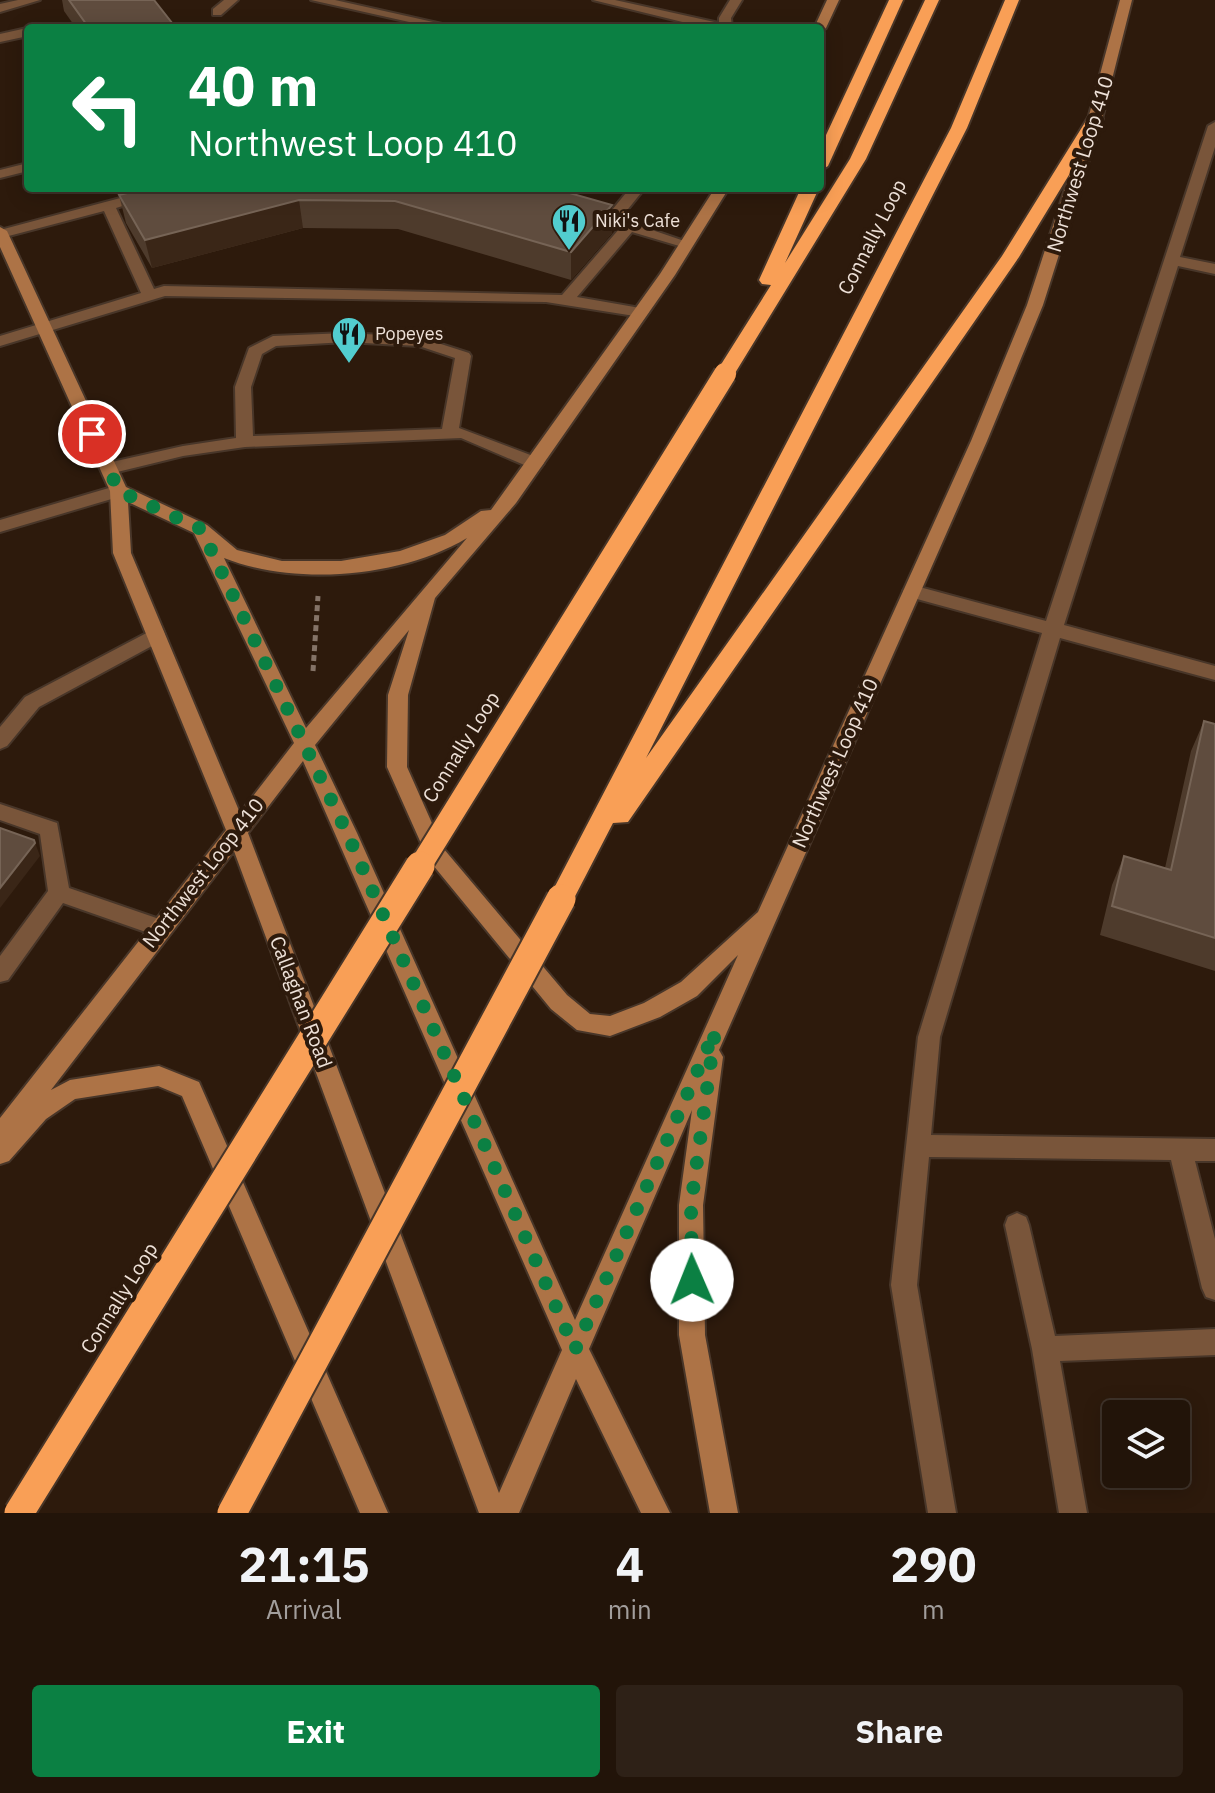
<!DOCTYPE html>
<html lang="en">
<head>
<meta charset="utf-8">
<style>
	:root { --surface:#221409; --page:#2e2117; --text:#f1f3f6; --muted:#a29e9c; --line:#3f332a; --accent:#0b8043 }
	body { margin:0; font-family:"IBM Plex Sans",sans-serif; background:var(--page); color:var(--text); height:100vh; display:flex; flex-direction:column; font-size:30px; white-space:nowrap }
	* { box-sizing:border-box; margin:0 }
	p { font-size:26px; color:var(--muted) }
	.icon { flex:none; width:44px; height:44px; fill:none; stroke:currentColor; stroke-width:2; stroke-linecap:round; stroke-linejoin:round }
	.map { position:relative; height:1513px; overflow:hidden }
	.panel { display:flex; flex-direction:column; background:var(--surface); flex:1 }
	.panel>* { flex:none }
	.guide { position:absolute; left:24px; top:24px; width:800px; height:168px; border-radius:8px; box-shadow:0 4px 20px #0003,0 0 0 2px var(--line); background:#0b8043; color:#fff; overflow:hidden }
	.controls { position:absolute; left:1102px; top:1400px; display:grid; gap:16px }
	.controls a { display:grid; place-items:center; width:88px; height:88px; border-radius:8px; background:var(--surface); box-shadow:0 4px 20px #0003,0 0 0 2px var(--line); font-size:40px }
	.pin { position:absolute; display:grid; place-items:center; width:68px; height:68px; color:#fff; margin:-34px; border:4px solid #fff; border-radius:50%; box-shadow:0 2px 8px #0007 }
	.me { position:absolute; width:88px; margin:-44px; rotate:359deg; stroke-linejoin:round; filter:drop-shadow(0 0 6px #0008) }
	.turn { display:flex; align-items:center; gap:28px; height:168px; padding:0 32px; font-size:36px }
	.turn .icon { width:104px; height:104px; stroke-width:2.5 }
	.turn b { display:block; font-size:56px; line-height:68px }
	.eta { display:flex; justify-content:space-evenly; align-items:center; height:136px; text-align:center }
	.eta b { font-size:48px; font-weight:700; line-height:56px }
	.action { display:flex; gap:16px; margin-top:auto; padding:16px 32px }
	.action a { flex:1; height:92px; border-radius:8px; background:var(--accent); color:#fff; font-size:32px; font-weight:700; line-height:92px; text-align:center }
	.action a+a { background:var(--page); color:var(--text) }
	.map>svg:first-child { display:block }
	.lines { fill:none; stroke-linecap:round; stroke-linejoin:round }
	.service-casing { stroke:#483629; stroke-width:4 }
	.minor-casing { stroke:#483629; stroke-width:4 }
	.secondary-casing { stroke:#483629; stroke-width:4 }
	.motorway-casing { stroke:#483629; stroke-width:4 }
	.path { stroke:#847367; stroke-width:5; stroke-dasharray:6 4; stroke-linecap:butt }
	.service { fill:#79553a; fill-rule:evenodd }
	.minor { fill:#79553a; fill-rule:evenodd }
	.secondary { fill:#ad7346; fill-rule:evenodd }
	.motorway { fill:#f99f56; fill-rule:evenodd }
	.motorway-bridge-far1-casing { stroke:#483629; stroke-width:26; stroke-linecap:butt }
	.motorway-bridge-casing { stroke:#483629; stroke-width:33; stroke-linecap:butt }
	.motorway-bridge-far1 { stroke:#f99f56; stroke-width:22 }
	.motorway-bridge { stroke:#f99f56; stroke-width:29 }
	.wall { fill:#4e3b2c }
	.shaded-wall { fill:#3a2617 }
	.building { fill:#5f4c3e; stroke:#766456; stroke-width:2 }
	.route { stroke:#0b8043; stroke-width:14; stroke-dasharray:0 25.2 }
	.labels { text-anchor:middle; stroke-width:8; stroke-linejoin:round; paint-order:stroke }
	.far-poi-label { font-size:18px; fill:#eee1d8; stroke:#2d1a0c; text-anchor:start }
	.street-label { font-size:20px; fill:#eee1d8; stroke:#2d1a0c }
</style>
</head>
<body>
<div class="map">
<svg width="1215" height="1513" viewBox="0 0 1215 1513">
	<rect width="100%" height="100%" fill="#2d1a0c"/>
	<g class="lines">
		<g class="service-casing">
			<g id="service">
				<polygon points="18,0 40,0 0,12 0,4"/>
				<polygon points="224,0 238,0 221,15 213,15 213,9"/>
				<polygon points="311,0 335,0 460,28 436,28"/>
				<polygon points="593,0 615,0 719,23 719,18 730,0 742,0 731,18 732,28 707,28"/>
				<polygon points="27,28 28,36 0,42 0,34"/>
				<polygon points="1215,122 1215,147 1180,257 1215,264 1215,274 1178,266 1064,625 1215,666 1215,680 1060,638 940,1037 931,1135 1215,1139 1215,1161 1195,1161 1215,1239 1215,1300 1206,1297 1202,1288 1171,1160 929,1157 917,1285 956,1513 928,1513 891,1285 918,1037 1042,633 906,596 903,591 912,585 1046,621 1208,126"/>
				<polygon points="28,163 28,171 0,178 0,170"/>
				<polygon points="158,188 181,188 116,208 154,289 164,286 562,295 620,228 580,213 587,209 608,215 630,188 645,188 620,219 693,244 686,248 632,232 577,297 646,309 649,312 641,317 546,302 165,296 0,346 0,336 141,293 104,211 1,238 0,230"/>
				<path d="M346 333 419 337 469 353 471 356 459 428 541 459 544 463 541 467H529L461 438 245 447 183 456 109 474 100 468 103 464 183 446 236 438 235 387 249 348 273 336ZM346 342 419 346 455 358 442 429 253 436 251 387 262 354 276 346Z"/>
				<polygon points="156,628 163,630 165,635 163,640 39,707 7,746 0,749 0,727 25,697"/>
				<polygon points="0,804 57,823 69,888 168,922 171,928 168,934 160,937 63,903 8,980 0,982 0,956 48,891 40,834 0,820"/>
				<polygon points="1017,1213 1026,1217 1029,1225 1055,1336 1215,1329 1215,1355 1060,1361 1087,1513 1059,1513 1032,1349 1005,1225 1008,1217"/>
			</g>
		</g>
		<g class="minor-casing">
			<polygon id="minor" points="119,485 125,487 128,491 125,495 0,532 0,520"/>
		</g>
		<g class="secondary-casing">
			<g id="secondary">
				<polygon points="827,0 839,0 826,28 820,32 820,28 814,28"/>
				<path d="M1120 0H1132L1102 119 1043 305 987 441 719 1050 723 1057 703 1205 705 1335 738 1513H710L679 1335V1205L692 1110 589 1349 670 1513H641L576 1379 519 1513H479L234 851 51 1090 70 1080 159 1066 199 1082 388 1513H360L182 1096 158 1086 75 1099 46 1119 9 1161 0 1164V1118L226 830 113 553 110 491 0 247V227L7 231 126 487 207 525 237 550 282 561H341L400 551 445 535 481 511 491 510 660 274 715 188H729L675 275 516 503 435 598 408 695 407 767 443 848 567 995 590 1014 610 1016 644 1003 681 982 758 912 971 441 1027 305 1088 119ZM128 502 194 533 294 743 240 813 131 553ZM467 538 306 728 224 558C295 586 400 578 467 538ZM409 630 388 695 387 767 428 859 551 1009 577 1030 610 1036 660 1017 697 996 738 955 575 1320 357 833 315 745ZM303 761 562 1350 499 1493 248 833Z"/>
			</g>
		</g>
		<g class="motorway-casing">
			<g id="motorway">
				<polygon points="889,0 903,0 828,166 820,171 820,148"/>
				<polygon points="925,0 939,0 866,159 732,378 718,378 715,374 771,285 762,284 759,280 801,188 819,188 785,263 850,159"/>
				<polygon points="1005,0 1019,0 967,128 646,758 1002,256 1089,116 1101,116 1103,119 1019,257 628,822 613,823 570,906 561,910 552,906 548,899 552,892 951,128"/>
			</g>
		</g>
		<polyline class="path" points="313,671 318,596"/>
		<use href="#service" class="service"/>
		<use href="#minor" class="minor"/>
		<use href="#secondary" class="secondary"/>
		<use href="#motorway" class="motorway"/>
		<g class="motorway-bridge-far1-casing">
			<polyline id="motorway-bridge-far1" points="419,868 725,374"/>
		</g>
		<g class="motorway-bridge-casing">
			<g id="motorway-bridge">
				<polyline points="19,1513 420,866"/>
				<polyline points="232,1513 561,899"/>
			</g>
		</g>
		<use href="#motorway-bridge-far1" class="motorway-bridge-far1"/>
		<use href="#motorway-bridge" class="motorway-bridge"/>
	</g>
	<g class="wall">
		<polygon points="62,0 154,0 176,28 76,28 64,11"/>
		<polygon points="119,195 612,205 612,233 571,280 398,229 303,228 152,268 126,223"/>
		<polygon points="1204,721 1215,724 1215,971 1100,935 1112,885 1124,856 1165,868 1191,751"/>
	</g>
	<g class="shaded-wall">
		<polygon points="299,200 303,228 152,268 145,240"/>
		<polygon points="612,205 612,233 571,280 571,252"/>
		<polygon points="34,840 40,856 0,908 0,888"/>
	</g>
	<g class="building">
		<polygon points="69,0 154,0 176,28 89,28"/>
		<polygon points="147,188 552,188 612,205 571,252 395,201 299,200 145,240 119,195"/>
		<polygon points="1204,721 1215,724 1215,938 1112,906 1124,856 1171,870"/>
		<polygon points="0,828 34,840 35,843 0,888"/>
	</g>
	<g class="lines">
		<polyline class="route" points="92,434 119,491 201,529 347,833 575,1350 715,1031 691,1205 692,1280"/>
	</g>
	<defs>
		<g id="restaurant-pin" transform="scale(1.8)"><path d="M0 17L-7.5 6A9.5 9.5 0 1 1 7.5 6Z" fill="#52cdcf" stroke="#2d1a0c"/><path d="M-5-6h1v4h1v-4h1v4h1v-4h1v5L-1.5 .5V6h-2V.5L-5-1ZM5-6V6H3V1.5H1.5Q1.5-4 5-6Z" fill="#111"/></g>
	</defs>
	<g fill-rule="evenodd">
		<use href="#restaurant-pin" x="569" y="221"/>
		<use href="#restaurant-pin" x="349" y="334"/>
	</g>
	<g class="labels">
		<g class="far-poi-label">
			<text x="595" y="227">Niki's Cafe</text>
			<text x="375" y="340">Popeyes</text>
		</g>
		<g class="street-label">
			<text transform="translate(1080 164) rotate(-73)" y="7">Northwest Loop 410</text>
			<text transform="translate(872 237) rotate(-63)" y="7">Connally Loop</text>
			<text transform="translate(461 747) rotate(-58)" y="7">Connally Loop</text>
			<text transform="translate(835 763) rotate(-66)" y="7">Northwest Loop 410</text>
			<text transform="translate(203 873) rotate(-52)" y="7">Northwest Loop 410</text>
			<text transform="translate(301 1002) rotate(69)" y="7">Callaghan Road</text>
			<text transform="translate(119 1298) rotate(-58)" y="7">Connally Loop</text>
		</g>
	</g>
</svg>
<div class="controls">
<a><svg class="icon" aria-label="layers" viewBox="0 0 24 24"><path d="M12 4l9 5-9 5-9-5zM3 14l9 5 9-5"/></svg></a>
</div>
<div class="pin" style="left:92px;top:434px;background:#d93025"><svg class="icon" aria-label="arrive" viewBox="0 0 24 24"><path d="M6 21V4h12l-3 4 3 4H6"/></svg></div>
<svg class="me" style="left:692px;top:1280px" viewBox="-20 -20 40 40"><circle r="19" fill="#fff"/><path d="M0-13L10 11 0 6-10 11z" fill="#0b8043"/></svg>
<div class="guide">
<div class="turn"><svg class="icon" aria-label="left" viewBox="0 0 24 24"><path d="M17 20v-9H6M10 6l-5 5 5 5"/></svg><div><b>40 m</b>Northwest Loop 410</div></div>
</div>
</div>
<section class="panel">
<div class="eta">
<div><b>21:15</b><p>Arrival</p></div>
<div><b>4</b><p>min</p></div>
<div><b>290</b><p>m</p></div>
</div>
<div class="action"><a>Exit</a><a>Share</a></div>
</section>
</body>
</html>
